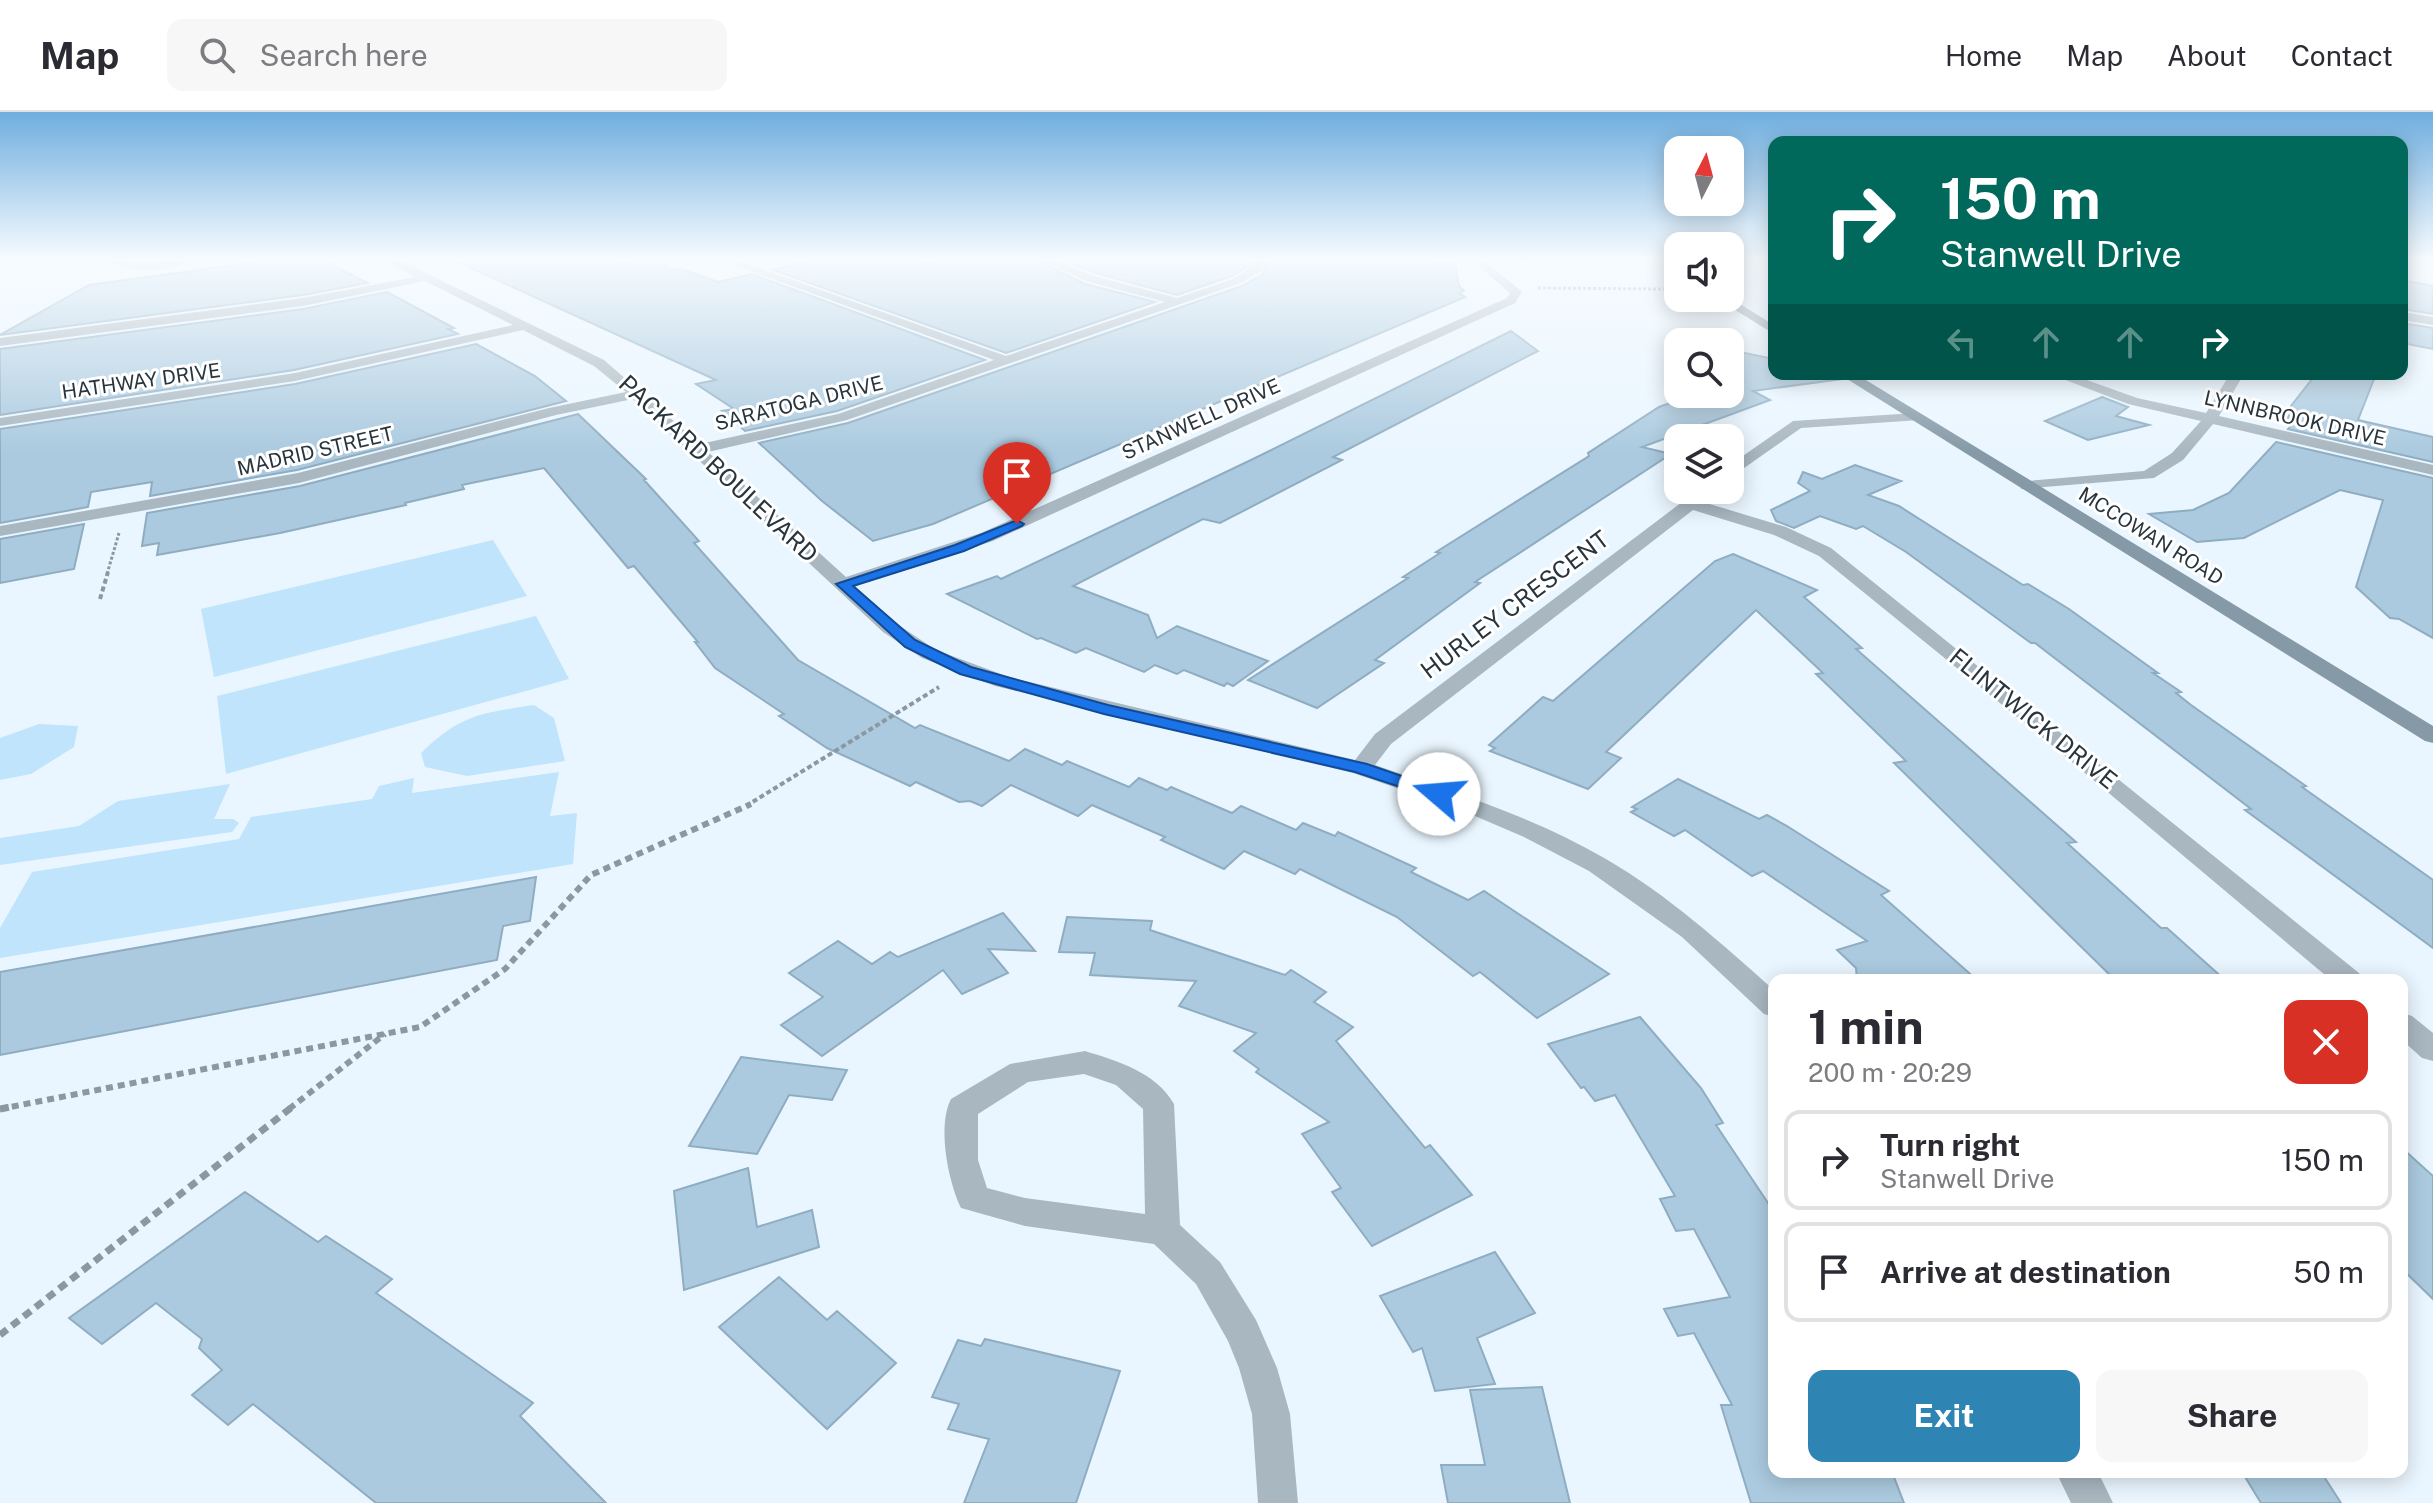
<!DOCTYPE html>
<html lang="en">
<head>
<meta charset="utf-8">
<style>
	:root { --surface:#fff; --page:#f7f7f7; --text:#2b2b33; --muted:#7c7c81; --line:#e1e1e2; --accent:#2e84b3 }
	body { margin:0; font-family:"Public Sans",sans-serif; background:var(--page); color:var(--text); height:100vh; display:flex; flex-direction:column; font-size:30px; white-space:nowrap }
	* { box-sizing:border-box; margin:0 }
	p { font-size:26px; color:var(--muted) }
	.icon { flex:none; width:44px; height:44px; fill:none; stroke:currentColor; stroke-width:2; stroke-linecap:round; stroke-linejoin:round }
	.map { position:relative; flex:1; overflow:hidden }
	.panel { position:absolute; left:1768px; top:862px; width:640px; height:504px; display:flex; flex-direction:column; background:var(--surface); border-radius:16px; box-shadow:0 4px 20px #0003 }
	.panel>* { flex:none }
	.top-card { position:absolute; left:1768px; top:24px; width:640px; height:244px; border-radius:16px; box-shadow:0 4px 20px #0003; background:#00695c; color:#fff; overflow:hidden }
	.needle { width:52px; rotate:6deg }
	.fabs { position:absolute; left:1664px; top:24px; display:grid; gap:16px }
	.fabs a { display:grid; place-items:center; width:80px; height:80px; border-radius:16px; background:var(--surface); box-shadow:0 4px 20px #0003; font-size:40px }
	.pin { position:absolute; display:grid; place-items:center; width:68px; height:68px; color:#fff; margin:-82px -34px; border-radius:50% 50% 50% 0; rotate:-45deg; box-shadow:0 0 8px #0007 }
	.pin .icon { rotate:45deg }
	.me { position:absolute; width:88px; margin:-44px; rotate:288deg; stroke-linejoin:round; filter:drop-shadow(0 0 6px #0008) }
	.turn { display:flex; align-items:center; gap:28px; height:168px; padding:0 40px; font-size:36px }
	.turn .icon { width:104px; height:104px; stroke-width:2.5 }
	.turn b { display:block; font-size:56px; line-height:68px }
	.lanes { display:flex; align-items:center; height:76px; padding:0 40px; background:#0003; justify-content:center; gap:40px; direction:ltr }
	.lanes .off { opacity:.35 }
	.round { display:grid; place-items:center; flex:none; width:84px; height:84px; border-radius:16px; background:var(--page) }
	.summary { display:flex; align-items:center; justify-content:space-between; height:136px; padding:0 40px }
	h1 { font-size:48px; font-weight:700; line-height:60px }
	.cta { display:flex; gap:16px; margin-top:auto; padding:16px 40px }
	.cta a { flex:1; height:92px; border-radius:16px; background:var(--accent); color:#fff; font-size:32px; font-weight:700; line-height:92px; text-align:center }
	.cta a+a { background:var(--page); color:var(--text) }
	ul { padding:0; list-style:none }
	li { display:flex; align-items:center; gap:24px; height:100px; margin:0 16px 12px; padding:0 24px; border:4px solid var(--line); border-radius:16px }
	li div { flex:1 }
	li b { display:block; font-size:30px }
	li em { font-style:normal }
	header { display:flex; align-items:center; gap:48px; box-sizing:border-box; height:112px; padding:0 40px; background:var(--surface); border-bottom:2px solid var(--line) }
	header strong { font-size:38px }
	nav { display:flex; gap:44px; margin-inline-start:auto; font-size:28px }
	.search { width:560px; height:72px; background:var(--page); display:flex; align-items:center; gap:20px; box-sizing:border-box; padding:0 28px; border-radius:16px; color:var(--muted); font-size:30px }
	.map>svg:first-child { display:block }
	.green { fill:#c0e4fb }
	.building { fill:#abcadf; stroke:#8fadc1; stroke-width:2 }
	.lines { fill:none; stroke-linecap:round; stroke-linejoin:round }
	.path-far3 { stroke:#8c98a1; stroke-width:3; stroke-dasharray:3 2; stroke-linecap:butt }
	.path-far2 { stroke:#8c98a1; stroke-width:4; stroke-dasharray:5 3; stroke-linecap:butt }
	.path-far1 { stroke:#8c98a1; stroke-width:6; stroke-dasharray:7 5; stroke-linecap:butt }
	.path { stroke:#8c98a1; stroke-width:7; stroke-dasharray:9 6; stroke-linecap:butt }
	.street { fill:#a9b7c0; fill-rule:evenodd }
	.secondary { fill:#8599a6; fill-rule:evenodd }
	.route { fill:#1a73e8; stroke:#114b97; stroke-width:2 }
	.labels { text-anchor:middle; stroke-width:6; stroke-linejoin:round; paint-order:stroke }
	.far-street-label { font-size:20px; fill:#29353d; stroke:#fff }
	.street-label { font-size:24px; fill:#29353d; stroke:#fff }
</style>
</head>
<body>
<header>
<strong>Map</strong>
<div class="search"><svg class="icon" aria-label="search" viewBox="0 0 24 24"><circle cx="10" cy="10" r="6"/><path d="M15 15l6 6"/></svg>Search here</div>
<nav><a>Home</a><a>Map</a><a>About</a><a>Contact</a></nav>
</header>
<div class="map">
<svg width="2433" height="1391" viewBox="0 0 2433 1391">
	<rect width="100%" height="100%" fill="#eaf6ff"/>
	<g class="green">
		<polygon points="493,428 527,484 214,565 201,497"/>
		<polygon points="536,504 569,567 226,662 217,584"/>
		<path d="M534 593 554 606 565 649 467 664 425 655 421 641C461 602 481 601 534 593Z"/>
		<polygon points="39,612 78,614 74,635 31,662 0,668 0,626"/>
		<polygon points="559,660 550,704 577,701 573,752 0,846 0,816 32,760 239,727 251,705 372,687 379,674 414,666 412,681"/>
		<polygon points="230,672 214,707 233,707 239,711 232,720 0,753 0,726 79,714 118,689"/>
	</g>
	<g class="building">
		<polygon points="253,146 319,146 368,171 303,183 0,223 89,173 257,150"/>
		<polygon points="449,146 617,146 617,152 660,146 670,158 679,156 718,170 752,162 985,248 837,299 745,319 722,299 734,297 696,272 716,268"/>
		<polygon points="823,146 922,146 922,152 963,146 1033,146 1085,172 1155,190 1006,241 773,158"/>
		<polygon points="1058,146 1252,146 1250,153 1232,164 1177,183 1095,161"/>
		<polygon points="1268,146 1343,146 1345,150 1428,146 1434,151 1455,150 1459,174 1464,179 1459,181 1465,185 933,412 873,429 822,389 759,331 848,311 1242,174 1263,162"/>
		<polygon points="2402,168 2433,174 2433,202 2402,197"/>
		<polygon points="387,180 454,216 448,217 458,222 294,258 0,303 0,237 303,197"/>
		<polygon points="2402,211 2433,216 2433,237 2402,231"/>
		<polygon points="1511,219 1538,239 1333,345 1342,348 1220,411 1203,407 1073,474 1148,503 1157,526 1177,514 1268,549 1233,574 1227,571 1224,574 1184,558 1177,562 1155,553 1144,560 1086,536 1076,541 1041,526 1037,527 947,482 997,464 1001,467 1251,348"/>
		<polygon points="476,232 535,264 566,289 297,358 150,384 152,370 91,380 88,395 0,411 0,317 295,272"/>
		<polygon points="1730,238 1774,247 1774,262 1836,262 1842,267 1753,279 1770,288 1642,335 1671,342 1475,470 1480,471 1375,548 1384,551 1317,596 1248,568 1408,466 1403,465 1440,441 1436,440 1589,344 1588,341 1659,295 1695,282 1730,282"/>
		<polygon points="2316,262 2376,262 2358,308 2433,325 2433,350 2288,317 2295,308 2287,306 2292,300 2287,299"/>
		<polygon points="2102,285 2128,295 2116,304 2149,313 2088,328 2045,309"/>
		<polygon points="578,302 646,367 644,368 699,429 694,431 798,548 915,616 920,613 1009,649 1025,637 1062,653 1067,649 1129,675 1139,666 1167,678 1171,675 1232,701 1241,694 1296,718 1303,711 1335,724 1338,720 1416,756 1411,760 1468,788 1484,779 1609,862 1537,906 1480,860 1473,864 1397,805 1300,757 1295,762 1244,739 1224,757 1161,728 1165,725 1092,693 1078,704 1011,673 982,694 970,689 959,690 916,670 910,674 827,636 779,604 784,602 715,556 695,530 698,530 634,454 628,456 544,356 462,373 464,377 405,391 406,393 280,421 157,443 159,431 142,434 147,401 300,374"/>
		<polygon points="2276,330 2433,366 2433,526 2399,507 2390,506 2356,475 2383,388 2340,378 2244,426 2197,430 2149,402 2193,398 2229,381"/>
		<polygon points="1855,353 1901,369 1868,383 1899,394 2023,473 2028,472 2069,497 2158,561 2153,561 2181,580 2176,581 2191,593 2306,674 2302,675 2433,768 2433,836 2245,698 2251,697 2035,531 2031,531 1906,440 1863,414 1856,417 1820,404 1794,416 1776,409 1771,398 1810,379 1798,371 1803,360 1822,367"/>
		<polygon points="84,412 74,457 0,471 0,427"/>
		<polygon points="1733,442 1817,478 1804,485 1862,536 1856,537 2076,730 2067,731 2161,816 2167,816 2225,868 2115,868 1894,651 1906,649 1816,562 1823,561 1756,498 1606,640 1621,646 1588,677 1490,639 1495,636 1489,633 1543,585 1553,589 1715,449"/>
		<polygon points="1678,667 1759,707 1767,703 1787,714 1889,779 1881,783 1977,868 1857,868 1856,856 1837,838 1867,829 1763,759 1752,764 1685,718 1674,724 1631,700 1637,697 1632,695"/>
		<polygon points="536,765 530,809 503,814 497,848 0,943 0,860"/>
		<polygon points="1003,801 1035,839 988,837 1008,861 962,882 943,858 822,944 781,913 823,885 789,861 838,829 872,852 890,840 898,845"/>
		<polygon points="1067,805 1152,809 1150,818 1285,863 1291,858 1326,880 1314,890 1353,915 1336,929 1425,1036 1430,1033 1472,1083 1372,1134 1332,1080 1341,1076 1302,1022 1329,1010 1256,960 1259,957 1234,939 1256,921 1179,894 1196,869 1090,863 1095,841 1059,840"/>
		<polygon points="1640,905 1701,976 1723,1011 1716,1013 1774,1100 1774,1360 1892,1360 1904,1391 1751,1391 1721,1293 1732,1293 1694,1221 1678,1224 1664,1197 1730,1185 1694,1117 1676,1119 1660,1087 1675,1084 1615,983 1595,989 1584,975 1581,976 1548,932"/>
		<polygon points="741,945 772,949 847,958 832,988 789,983 757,1042 689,1034"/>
		<polygon points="2402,1036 2433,1064 2433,1187 2402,1157"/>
		<polygon points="748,1056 757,1115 812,1098 819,1135 684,1178 674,1079"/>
		<polygon points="245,1080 318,1130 326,1124 392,1167 376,1181 533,1291 520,1304 606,1391 376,1391 253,1292 228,1313 192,1283 222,1258 199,1236 202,1227 156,1191 102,1232 69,1206"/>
		<polygon points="1495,1140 1535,1201 1477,1226 1495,1272 1435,1279 1422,1236 1413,1240 1380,1184"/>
		<polygon points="779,1165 827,1208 837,1199 896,1251 827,1317 719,1215"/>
		<polygon points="985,1227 1120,1259 1076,1391 964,1391 989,1327 948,1317 959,1292 932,1285 958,1228 981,1234"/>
		<polygon points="1542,1275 1570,1391 1448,1391 1441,1353 1485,1353 1470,1278"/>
		<polygon points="2242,1360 2321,1360 2341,1391 2261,1391"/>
	</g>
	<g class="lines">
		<g class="path-far3">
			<polyline points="1538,176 1664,177"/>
			<polyline points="107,462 119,421"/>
		</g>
		<g class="path-far2">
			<polyline points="100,487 108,460"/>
			<polyline points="746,694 939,575"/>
		</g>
		<g class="path-far1">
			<polyline points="0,997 420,915 505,857 591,763 751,692"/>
			<polyline points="289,997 385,922"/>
		</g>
		<g class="path">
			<polyline points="0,997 10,995"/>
			<polyline points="0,1223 292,995"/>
		</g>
		<g class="street">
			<path d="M116 146H130L126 150 143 151 193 146C171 160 138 161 113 152L112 150Z"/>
			<path d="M381 146H395L604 248 700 332 838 302 994 248 716 146H731L1006 244 1165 190 1086 169 1036 146H1050L1094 164 1177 186 1233 167 1252 155 1255 146H1265L1261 159 1241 171 847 308 708 340 846 465 981 421 1507 186 1510 181 1469 146H1481L1520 178 1522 180 1515 191 993 429 855 474 897 512 936 538 1009 565 1355 648 1375 622 1698 378H1716L1703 390 1786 415 1831 436 2359 861 2363 868H2331L2054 635 1819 444 1774 423 1693 398 1391 632 1375 653C1454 680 1534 705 1606 747 1668 783 1721 831 1774 878V905L1764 902 1682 825 1589 759 1524 725 1461 698 1353 661 995 574 922 546 883 520 633 287 556 303 299 371 0 424V414L298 361 549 296 626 280 594 254 523 218 295 269 0 314V306L295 261 513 213 425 169 303 194 0 234V226L303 186 415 165Z"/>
			<polygon points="2402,200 2433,205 2433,213 2402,208"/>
			<polygon points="2050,262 2070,262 2137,286 2206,301 2230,262 2244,262 2219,304 2433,353 2433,363 2213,312 2183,348 2154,366 2021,377 2021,371 2027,369 2144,359 2172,341 2201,309 2128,292"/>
			<polygon points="1915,301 1920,302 1920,308 1801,316 1730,366 1730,353 1793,309"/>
			<polygon points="2402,901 2412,904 2433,921 2433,949 2422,946 2402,928"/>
			<path d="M1085 939C1117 949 1156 960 1174 992L1180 1113 1220 1150 1256 1208 1277 1256 1290 1302 1298 1391H1258L1252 1302 1239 1256 1228 1229 1196 1172 1154 1132 1025 1114 961 1096C948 1069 937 1014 951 987L1010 952ZM1084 962 1116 973 1143 997 1145 1102 1025 1086 987 1076 978 1048V1002L1028 970Z"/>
			<polygon points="2056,1360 2098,1360 2113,1391 2071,1391"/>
		</g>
		<g class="secondary">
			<polygon points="1655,146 1667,146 1678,153 1678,161"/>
			<polygon points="1716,186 1730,186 1774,213 1774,222"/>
			<polygon points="1839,262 1856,262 2433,614 2433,631 2425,629"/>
		</g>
	</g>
	<linearGradient id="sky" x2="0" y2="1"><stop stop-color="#6faedf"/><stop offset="0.43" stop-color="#f6fbff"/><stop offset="1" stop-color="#f6fbff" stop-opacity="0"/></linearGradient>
	<rect width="2433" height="341" fill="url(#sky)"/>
	<polygon class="route" points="1017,408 1024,412 1022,414 964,439 853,474 915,528 971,555 1108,593 1367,652 1445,679 1448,682 1439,688 1355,660 1104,602 960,562 905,535 836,472 955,433"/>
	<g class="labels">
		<g class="far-street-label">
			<text transform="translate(141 269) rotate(-8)" y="7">HATHWAY DRIVE</text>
			<text transform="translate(799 291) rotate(-14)" y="7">SARATOGA DRIVE</text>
			<text transform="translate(2295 306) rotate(13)" y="7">LYNNBROOK DRIVE</text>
			<text transform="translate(1201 307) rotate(-24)" y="7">STANWELL DRIVE</text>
			<text transform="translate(315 339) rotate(-13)" y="7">MADRID STREET</text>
			<text transform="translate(2151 424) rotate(32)" y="7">MCCOWAN ROAD</text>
		</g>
		<g class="street-label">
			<text transform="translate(718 357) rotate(43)" y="8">PACKARD BOULEVARD</text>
			<text transform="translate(1515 493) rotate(-37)" y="8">HURLEY CRESCENT</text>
			<text transform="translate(2033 607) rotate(39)" y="8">FLINTWICK DRIVE</text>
		</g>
	</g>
</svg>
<div class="fabs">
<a><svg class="needle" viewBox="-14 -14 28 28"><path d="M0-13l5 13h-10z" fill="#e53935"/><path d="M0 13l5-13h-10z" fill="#7c7c81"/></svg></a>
<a><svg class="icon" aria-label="sound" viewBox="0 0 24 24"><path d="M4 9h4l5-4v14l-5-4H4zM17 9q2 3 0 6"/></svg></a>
<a><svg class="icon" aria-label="search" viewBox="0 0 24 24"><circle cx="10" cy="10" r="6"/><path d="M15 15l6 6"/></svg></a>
<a><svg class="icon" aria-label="layers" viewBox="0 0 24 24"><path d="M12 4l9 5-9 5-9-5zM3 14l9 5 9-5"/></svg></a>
</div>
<div class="pin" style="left:1017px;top:412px;background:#d93025"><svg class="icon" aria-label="arrive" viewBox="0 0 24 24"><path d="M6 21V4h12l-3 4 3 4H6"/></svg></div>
<svg class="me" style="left:1439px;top:682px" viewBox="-20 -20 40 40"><circle r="19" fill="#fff"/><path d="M0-13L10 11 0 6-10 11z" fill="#1a73e8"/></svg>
<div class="top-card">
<div class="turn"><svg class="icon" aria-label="right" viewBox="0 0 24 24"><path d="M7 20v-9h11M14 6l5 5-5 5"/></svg><div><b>150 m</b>Stanwell Drive</div></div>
<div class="lanes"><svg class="icon off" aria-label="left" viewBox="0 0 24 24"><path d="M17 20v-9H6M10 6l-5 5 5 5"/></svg><svg class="icon off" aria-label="ahead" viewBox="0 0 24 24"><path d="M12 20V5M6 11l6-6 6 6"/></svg><svg class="icon off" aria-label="ahead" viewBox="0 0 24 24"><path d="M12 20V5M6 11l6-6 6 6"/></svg><svg class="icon" aria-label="right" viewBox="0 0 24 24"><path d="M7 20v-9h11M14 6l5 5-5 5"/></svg></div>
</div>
<section class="panel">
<div class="summary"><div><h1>1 min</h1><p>200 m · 20:29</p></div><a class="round" style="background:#d93025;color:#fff"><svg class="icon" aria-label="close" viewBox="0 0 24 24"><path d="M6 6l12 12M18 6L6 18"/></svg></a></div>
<ul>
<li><svg class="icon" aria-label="right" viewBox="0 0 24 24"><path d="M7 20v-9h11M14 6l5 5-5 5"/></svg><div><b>Turn right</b><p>Stanwell Drive</p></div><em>150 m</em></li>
<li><svg class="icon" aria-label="arrive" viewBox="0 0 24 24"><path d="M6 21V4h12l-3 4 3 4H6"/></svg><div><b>Arrive at destination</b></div><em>50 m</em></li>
</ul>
<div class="cta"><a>Exit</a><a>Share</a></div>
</section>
</div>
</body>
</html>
